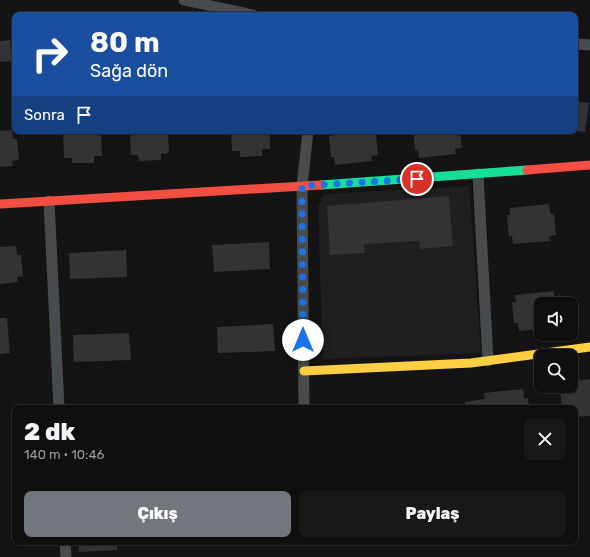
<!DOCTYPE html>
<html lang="tr">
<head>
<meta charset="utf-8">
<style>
	:root { --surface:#0f0f0f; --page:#181818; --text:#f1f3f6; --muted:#9b9c9e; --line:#2f2f2f; --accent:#72777d }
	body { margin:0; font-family:Rubik,sans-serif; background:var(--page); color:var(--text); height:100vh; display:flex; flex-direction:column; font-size:15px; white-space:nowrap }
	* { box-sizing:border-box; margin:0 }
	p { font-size:13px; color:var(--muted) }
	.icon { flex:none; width:22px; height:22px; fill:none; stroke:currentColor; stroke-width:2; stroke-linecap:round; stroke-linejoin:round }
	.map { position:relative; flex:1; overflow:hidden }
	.side { position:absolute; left:12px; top:405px; width:566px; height:140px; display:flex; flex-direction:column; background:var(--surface); border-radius:8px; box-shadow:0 1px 3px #0004,0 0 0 1px var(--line) }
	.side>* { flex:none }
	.banner { position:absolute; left:12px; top:12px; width:566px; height:122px; border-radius:8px; box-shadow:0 1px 3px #0004,0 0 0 1px var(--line); background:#1a4fa0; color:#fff; overflow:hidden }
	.tools { position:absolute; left:534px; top:297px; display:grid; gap:8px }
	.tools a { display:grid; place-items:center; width:44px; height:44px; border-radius:8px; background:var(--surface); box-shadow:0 1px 3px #0004,0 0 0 1px var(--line); font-size:20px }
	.pin { position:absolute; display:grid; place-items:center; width:34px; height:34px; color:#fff; margin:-17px; border:2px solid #fff; border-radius:50%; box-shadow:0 1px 4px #0007 }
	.me { position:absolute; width:44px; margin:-22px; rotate:0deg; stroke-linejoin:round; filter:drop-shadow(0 0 3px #0008) }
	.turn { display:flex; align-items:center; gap:14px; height:84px; padding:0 12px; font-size:18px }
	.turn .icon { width:52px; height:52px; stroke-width:2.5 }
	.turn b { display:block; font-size:28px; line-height:34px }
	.then { display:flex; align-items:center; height:38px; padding:0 12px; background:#0003; gap:8px; font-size:15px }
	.round { display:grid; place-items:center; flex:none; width:42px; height:42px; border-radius:8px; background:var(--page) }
	.headline { display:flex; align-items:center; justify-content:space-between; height:68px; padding:0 12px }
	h1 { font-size:24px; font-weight:800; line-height:30px }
	.primary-button { display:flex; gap:8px; margin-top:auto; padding:8px 12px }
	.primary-button a { flex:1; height:46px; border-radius:8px; background:var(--accent); color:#fff; font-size:16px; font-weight:800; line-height:46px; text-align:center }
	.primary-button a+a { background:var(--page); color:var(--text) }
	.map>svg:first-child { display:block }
	.built { fill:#1e1f21 }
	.building { fill:#313334 }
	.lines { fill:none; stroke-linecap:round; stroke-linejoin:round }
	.street { stroke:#484b4d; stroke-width:11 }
	.fast { stroke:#16e098; stroke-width:9 }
	.slow { stroke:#ffcf43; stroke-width:9 }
	.jam { stroke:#f24e42; stroke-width:9 }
	.route { stroke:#1a73e8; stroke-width:7; stroke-dasharray:0 12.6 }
</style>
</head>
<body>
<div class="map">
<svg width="590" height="557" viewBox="0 0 590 557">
	<rect width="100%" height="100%" fill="#141414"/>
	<polygon class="built" points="469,186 481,353 323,359 318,206 324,194"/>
	<g class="building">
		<polygon points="10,40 12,61 0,62 0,41"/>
		<polygon points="575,102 589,103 585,132 575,131"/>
		<polygon points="12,130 13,139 17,139 19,160 12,161 13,166 0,167 0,131"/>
		<polygon points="68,131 101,131 102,156 94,156 94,163 72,163 72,158 64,158 63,132 69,132"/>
		<polygon points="130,131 168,131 169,153 161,154 161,160 139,161 138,155 131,155"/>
		<polygon points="231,131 270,131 270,149 262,149 262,156 240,157 240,151 232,151"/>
		<polygon points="332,131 371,131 372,135 376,134 378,155 371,156 372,161 335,165 334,157 331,157 329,136 332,136"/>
		<polygon points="413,131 460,131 462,148 455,149 456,154 419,158 418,150 415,150"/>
		<polygon points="449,196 453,246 420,249 419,241 364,244 365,253 330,255 327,206"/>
		<polygon points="549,204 550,214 554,214 556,235 549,236 550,241 513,244 512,236 509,237 507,215 510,215 510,208"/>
		<polygon points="269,242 270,269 214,272 212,245"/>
		<polygon points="16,246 17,255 21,255 23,276 17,277 18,282 0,284 0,247"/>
		<polygon points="126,250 127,277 70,279 69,253"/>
		<polygon points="554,291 555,304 541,304 541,329 519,331 518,323 514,323 512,302 516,302 515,295"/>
		<polygon points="0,318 7,318 10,353 0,354"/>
		<polygon points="273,324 275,351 218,353 217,327"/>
		<polygon points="129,333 131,360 74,362 73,335"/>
		<polygon points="590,379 590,416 575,417 575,408 562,408 560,389 564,389 563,386 571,386 571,381"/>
		<polygon points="523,389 524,399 528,398 529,408 465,408 465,402 485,399 484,393"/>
		<polygon points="78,542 117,542 117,550 79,552"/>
	</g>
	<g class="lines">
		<g class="street">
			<polyline points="184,0 253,15"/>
			<polyline points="575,44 590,45"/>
			<polyline points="478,174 488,361"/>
			<polyline points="49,201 59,408"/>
			<polyline points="304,408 302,186 308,131"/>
			<polyline points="65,542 66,557"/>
		</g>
		<polyline class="fast" points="321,185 527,170"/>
		<polyline class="slow" points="304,371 471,363 590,347"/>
		<g class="jam">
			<polyline points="527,170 590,165"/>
			<polyline points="0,204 321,185"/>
		</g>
	</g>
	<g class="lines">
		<polyline class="route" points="303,340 302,186 417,179"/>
	</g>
</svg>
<div class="tools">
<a><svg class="icon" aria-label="sound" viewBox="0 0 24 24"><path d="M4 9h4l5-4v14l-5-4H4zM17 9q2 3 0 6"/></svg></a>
<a><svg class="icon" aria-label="search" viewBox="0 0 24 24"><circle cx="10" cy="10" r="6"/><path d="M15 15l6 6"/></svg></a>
</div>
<div class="pin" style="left:417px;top:179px;background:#d93025"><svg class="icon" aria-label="arrive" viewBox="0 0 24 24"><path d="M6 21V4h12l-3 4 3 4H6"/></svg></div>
<svg class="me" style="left:303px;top:340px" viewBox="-20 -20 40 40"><circle r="19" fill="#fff"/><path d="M0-13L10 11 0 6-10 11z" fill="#1a73e8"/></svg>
<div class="banner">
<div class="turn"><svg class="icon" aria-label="right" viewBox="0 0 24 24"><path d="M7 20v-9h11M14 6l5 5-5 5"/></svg><div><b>80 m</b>Sağa dön</div></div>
<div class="then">Sonra<svg class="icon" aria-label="arrive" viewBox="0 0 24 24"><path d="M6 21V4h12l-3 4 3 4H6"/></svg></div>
</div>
<section class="side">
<div class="headline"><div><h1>2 dk</h1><p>140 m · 10:46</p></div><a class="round"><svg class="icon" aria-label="close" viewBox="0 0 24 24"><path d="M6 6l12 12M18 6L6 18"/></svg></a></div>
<div class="primary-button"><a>Çıkış</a><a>Paylaş</a></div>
</section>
</div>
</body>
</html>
